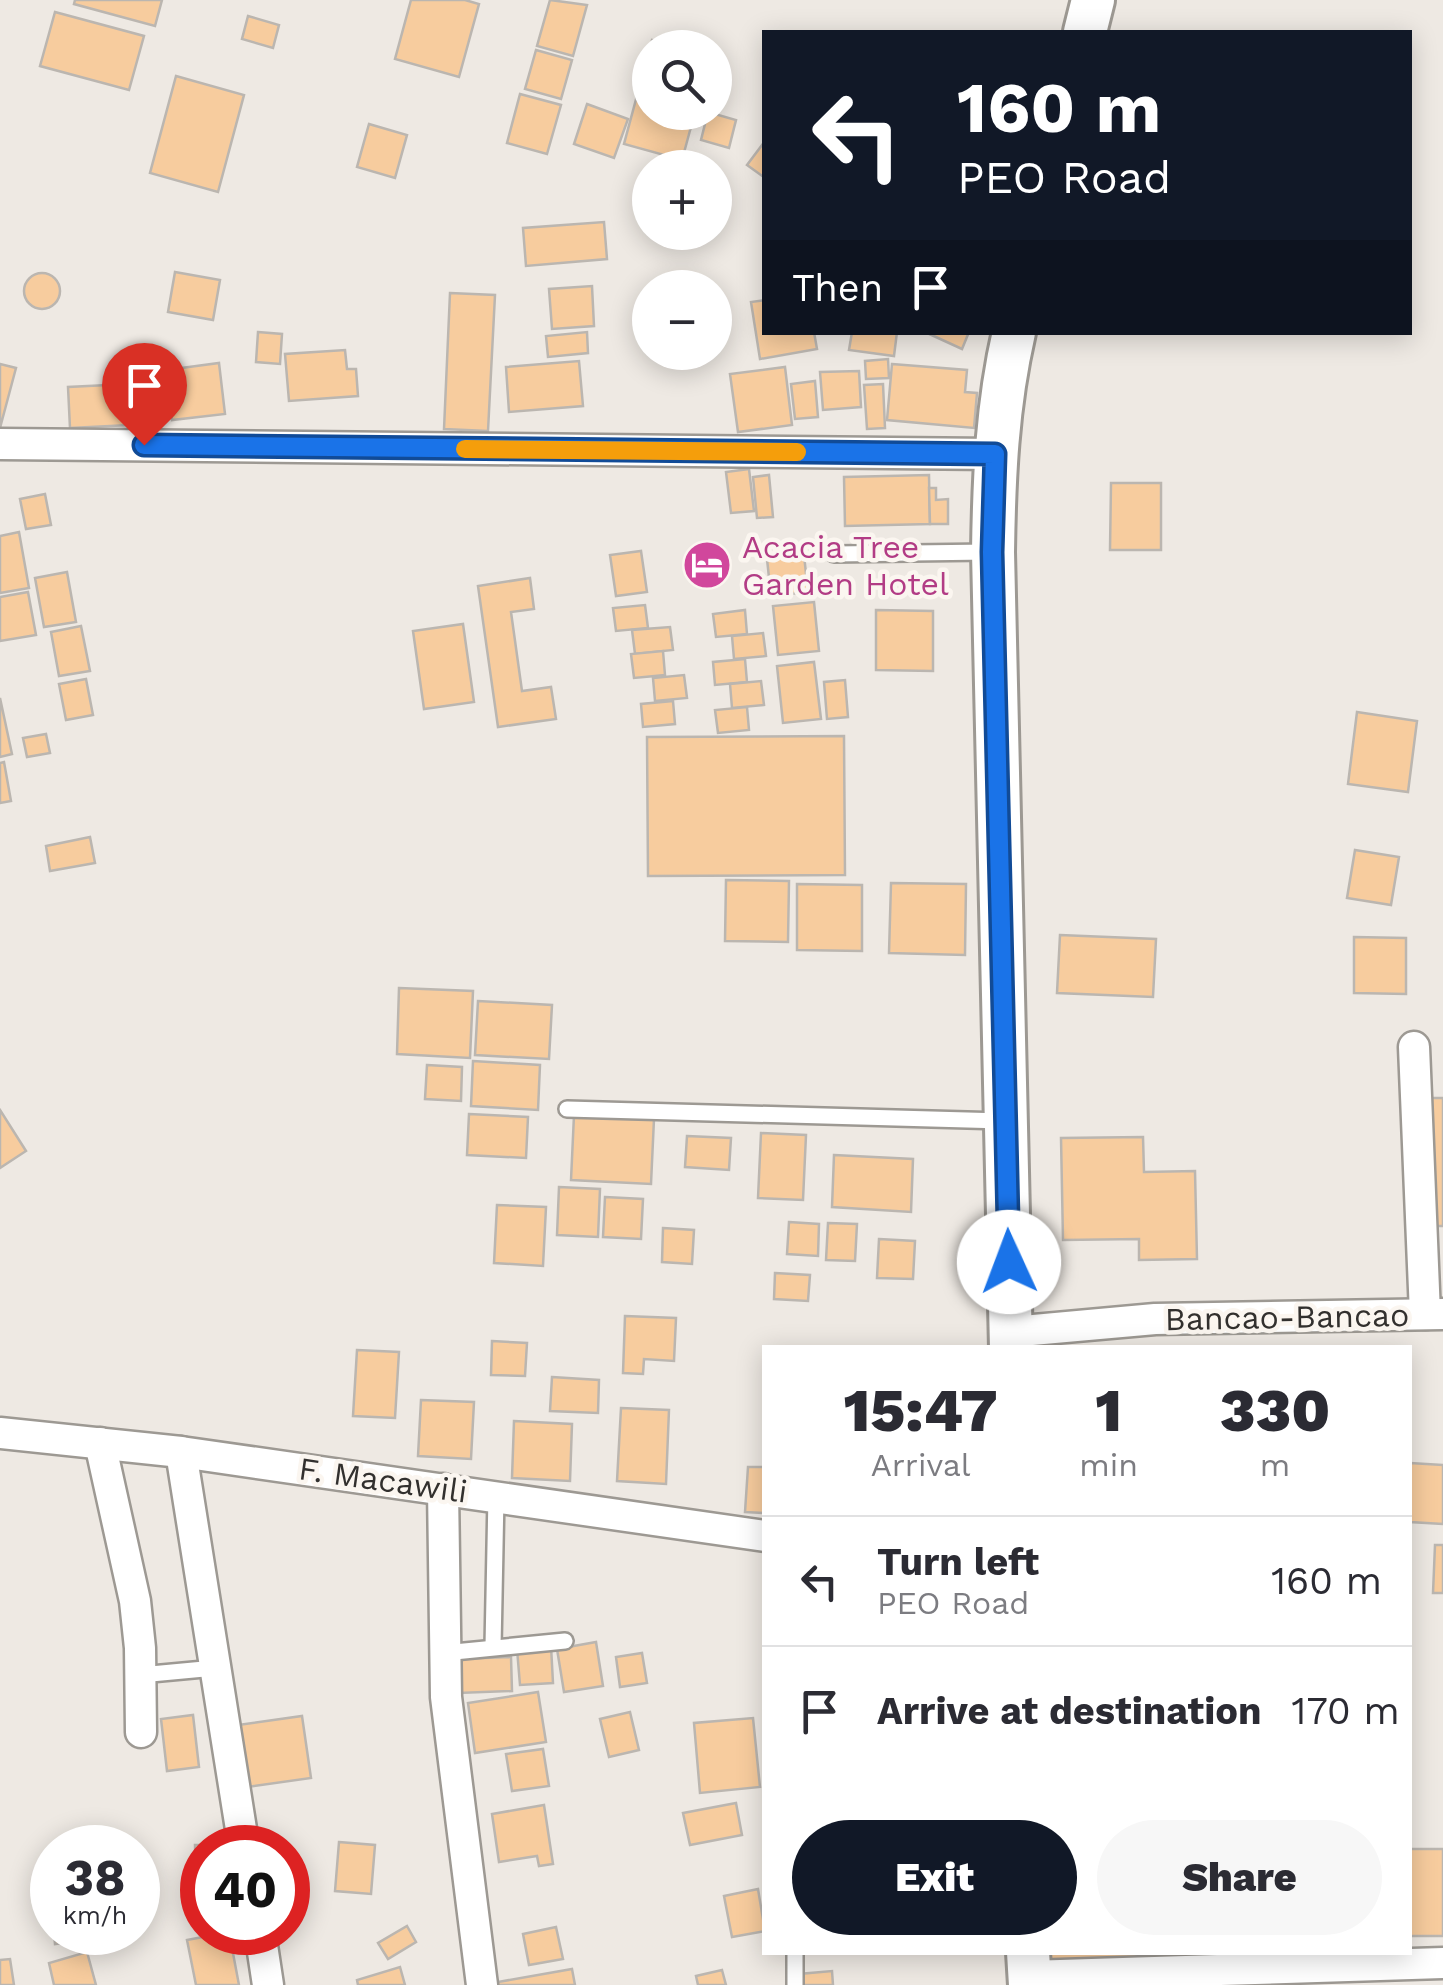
<!DOCTYPE html>
<html lang="en">
<head>
<meta charset="utf-8">
<style>
	:root { --surface:#fff; --page:#f7f7f7; --text:#2b2b33; --muted:#7c7c81; --line:#e1e1e2; --accent:#111827 }
	body { margin:0; font-family:"Work Sans",sans-serif; background:var(--page); color:var(--text); height:100vh; display:flex; flex-direction:column; font-size:38px; white-space:nowrap }
	* { box-sizing:border-box; margin:0 }
	p { font-size:32px; color:var(--muted) }
	.icon { flex:none; width:55px; height:55px; fill:none; stroke:currentColor; stroke-width:2; stroke-linecap:round; stroke-linejoin:round }
	.map { position:relative; flex:1; overflow:hidden }
	.side { position:absolute; left:762px; top:1345px; width:650px; height:610px; display:flex; flex-direction:column; background:var(--surface); border-radius:0px; box-shadow:0 5px 25px #0003 }
	.side>* { flex:none }
	.top-card { position:absolute; left:762px; top:30px; width:650px; height:305px; border-radius:0px; box-shadow:0 5px 25px #0003; background:#111827; color:#fff; overflow:hidden }
	.buttons { position:absolute; left:632px; top:30px; display:grid; gap:20px }
	.buttons a { display:grid; place-items:center; width:100px; height:100px; border-radius:50%; background:var(--surface); box-shadow:0 5px 25px #0003; font-size:50px }
	.speed { position:absolute; left:30px; top:1825px; display:flex; gap:20px; font-size:50px; font-weight:700; text-align:center }
	.speed>* { display:grid; place-content:center; width:130px; height:130px; border-radius:50%; background:var(--surface); box-shadow:0 5px 25px #0003; line-height:1 }
	.speed small { font-size:25px; font-weight:400 }
	.speed .limit { border:15px solid #d22; background:#fff; color:#111 }
	.pin { position:absolute; display:grid; place-items:center; width:85px; height:85px; color:#fff; margin:-102px -42px; border-radius:50% 50% 50% 0; rotate:-45deg; box-shadow:0 0 10px #0007 }
	.pin .icon { rotate:45deg }
	.me { position:absolute; width:110px; margin:-55px; rotate:358deg; stroke-linejoin:round; filter:drop-shadow(0 0 8px #0008) }
	.turn { display:flex; align-items:center; gap:35px; height:210px; padding:0 30px; font-size:45px }
	.turn .icon { width:130px; height:130px; stroke-width:2.5 }
	.turn b { display:block; font-size:70px; line-height:85px }
	.then { display:flex; align-items:center; height:95px; padding:0 30px; background:#0003; gap:20px; font-size:38px }
	.eta { display:flex; justify-content:space-evenly; align-items:center; height:170px; text-align:center }
	.eta b { font-size:60px; font-weight:800; line-height:70px }
	.button { display:flex; gap:20px; margin-top:auto; padding:20px 30px }
	.button a { flex:1; height:115px; border-radius:60px; background:var(--accent); color:#fff; font-size:40px; font-weight:800; line-height:115px; text-align:center }
	.button a+a { background:var(--page); color:var(--text) }
	ul { padding:0; list-style:none }
	li { display:flex; align-items:center; gap:30px; height:130px; padding:0 30px; border-top:2px solid var(--line) }
	li div { flex:1 }
	li b { display:block; font-size:38px }
	li em { font-style:normal }
	.map>svg:first-child { display:block }
	.building { fill:#f7cc9e; stroke:#bbb6b0; stroke-width:2.5 }
	.lines { fill:none; stroke-linecap:round; stroke-linejoin:round }
	.lane-casing { stroke:#9d9993; stroke-width:20 }
	.street-casing { stroke:#9d9993; stroke-width:35 }
	.secondary-casing { stroke:#9d9993; stroke-width:48 }
	.lane { stroke:#fff; stroke-width:15 }
	.street { stroke:#fff; stroke-width:30 }
	.secondary { stroke:#fff; stroke-width:42 }
	.route-casing { stroke:#114b97; stroke-width:25 }
	.route { stroke:#1a73e8; stroke-width:18 }
	.slow { stroke:#f59e0b; stroke-width:18 }
	.labels { text-anchor:middle; stroke-width:9; stroke-linejoin:round; paint-order:stroke }
	.hotel-label { font-size:32px; fill:#b23c85; stroke:#fbf6f0; text-anchor:start }
	.street-label { font-size:32px; fill:#32302e; stroke:#fbf6f0 }
</style>
</head>
<body>
<div class="map">
<svg width="1443" height="1985" viewBox="0 0 1443 1985">
	<rect width="100%" height="100%" fill="#eee9e3"/>
	<g class="building">
		<polygon points="75,0 162,0 155,26 74,4"/>
		<polygon points="411,0 465,0 479,4 459,77 395,59"/>
		<polygon points="550,0 587,5 573,56 537,46"/>
		<polygon points="55,12 144,36 129,90 40,66"/>
		<polygon points="248,16 279,25 273,48 242,39"/>
		<polygon points="652,40 681,48 650,48 650,112 695,112 682,160 624,144"/>
		<polygon points="536,50 572,60 561,99 525,89"/>
		<polygon points="176,76 244,95 218,192 150,173"/>
		<polygon points="520,94 561,105 547,154 507,143"/>
		<polygon points="587,104 628,119 614,158 574,144"/>
		<polygon points="708,112 736,120 729,148 701,140"/>
		<polygon points="369,124 407,135 395,178 357,167"/>
		<polygon points="765,141 765,178 747,165"/>
		<polygon points="604,222 607,259 526,266 523,228"/>
		<polygon points="175,272 220,280 213,320 168,312"/>
		<circle cx="42" cy="291" r="18"/>
		<polygon points="592,286 594,326 552,329 549,289"/>
		<polygon points="450,293 495,295 488,431 444,429"/>
		<polygon points="765,300 765,332 814,332 817,349 760,359 751,302"/>
		<polygon points="258,332 282,334 280,364 256,362"/>
		<polygon points="587,332 588,353 548,357 546,336"/>
		<polygon points="852,332 897,332 894,356 849,350"/>
		<polygon points="925,332 969,332 962,349"/>
		<polygon points="345,350 347,369 356,369 358,396 289,401 285,354"/>
		<polygon points="888,359 889,378 866,379 865,361"/>
		<polygon points="579,361 583,406 509,412 506,367"/>
		<polygon points="219,363 225,414 172,420 166,370"/>
		<polygon points="0,364 16,368 0,428"/>
		<polygon points="892,364 967,370 965,392 977,393 974,428 887,420"/>
		<polygon points="785,367 792,425 738,432 730,374"/>
		<polygon points="859,371 861,407 823,410 820,372"/>
		<polygon points="815,381 818,417 795,419 791,384"/>
		<polygon points="128,384 130,425 70,428 68,387"/>
		<polygon points="883,384 885,428 867,429 864,385"/>
		<polygon points="749,469 754,511 731,513 726,472"/>
		<polygon points="769,475 773,517 757,518 753,477"/>
		<polygon points="929,475 930,524 845,526 844,477"/>
		<polygon points="1111,483 1161,483 1161,550 1110,550"/>
		<polygon points="929,488 936,488 936,500 948,499 948,524 930,524"/>
		<polygon points="45,494 51,525 26,529 20,499"/>
		<polygon points="19,532 29,588 0,593 0,536"/>
		<polygon points="641,551 647,592 616,596 610,555"/>
		<polygon points="804,555 808,592 771,596 767,559"/>
		<polygon points="67,572 76,622 44,627 35,578"/>
		<polygon points="530,578 534,609 511,612 522,691 551,687 556,719 498,727 478,586"/>
		<polygon points="28,592 36,635 0,641 0,597"/>
		<polygon points="814,602 819,651 778,655 773,606"/>
		<polygon points="645,605 648,628 616,631 613,608"/>
		<polygon points="745,610 747,634 716,637 713,614"/>
		<polygon points="876,610 933,611 933,671 876,670"/>
		<polygon points="463,624 474,702 424,709 413,631"/>
		<polygon points="81,626 90,671 59,676 51,632"/>
		<polygon points="670,627 673,650 635,654 632,630"/>
		<polygon points="763,633 766,656 734,659 732,636"/>
		<polygon points="663,651 665,675 634,678 631,654"/>
		<polygon points="745,659 747,682 715,685 713,662"/>
		<polygon points="814,662 821,719 783,723 777,666"/>
		<polygon points="684,675 687,698 655,701 653,678"/>
		<polygon points="86,679 93,715 66,720 59,684"/>
		<polygon points="845,680 848,717 827,719 824,682"/>
		<polygon points="761,681 764,705 732,708 730,684"/>
		<polygon points="0,698 12,754 0,757"/>
		<polygon points="673,701 675,724 643,727 641,704"/>
		<polygon points="747,707 749,730 718,733 715,710"/>
		<polygon points="1357,712 1417,721 1408,792 1348,784"/>
		<polygon points="46,734 50,753 27,757 23,738"/>
		<polygon points="844,736 845,875 648,876 647,737"/>
		<polygon points="4,762 11,801 0,803 0,763"/>
		<polygon points="90,837 95,863 50,871 46,846"/>
		<polygon points="1355,850 1399,857 1391,905 1347,898"/>
		<polygon points="726,880 789,881 788,942 725,941"/>
		<polygon points="891,883 966,884 965,955 889,953"/>
		<polygon points="797,884 862,885 862,951 797,950"/>
		<polygon points="1060,935 1156,939 1153,997 1057,993"/>
		<polygon points="1354,937 1406,938 1406,994 1354,993"/>
		<polygon points="399,988 473,991 470,1058 397,1054"/>
		<polygon points="478,1001 552,1005 549,1059 475,1055"/>
		<polygon points="473,1061 540,1065 538,1110 471,1106"/>
		<polygon points="427,1065 462,1067 461,1101 425,1099"/>
		<polygon points="1430,1098 1443,1098 1443,1226 1432,1226"/>
		<polygon points="0,1110 26,1151 0,1168"/>
		<polygon points="469,1114 528,1117 526,1158 467,1155"/>
		<polygon points="574,1115 654,1119 651,1184 571,1180"/>
		<polygon points="761,1133 806,1135 803,1200 758,1198"/>
		<polygon points="687,1136 731,1138 729,1170 685,1167"/>
		<polygon points="1143,1137 1144,1172 1195,1171 1197,1259 1139,1260 1139,1239 1063,1240 1061,1138"/>
		<polygon points="834,1155 913,1159 911,1212 832,1207"/>
		<polygon points="559,1187 600,1189 598,1237 557,1235"/>
		<polygon points="605,1197 643,1199 641,1239 603,1237"/>
		<polygon points="497,1205 546,1207 543,1266 494,1263"/>
		<polygon points="789,1222 819,1224 818,1256 787,1254"/>
		<polygon points="828,1223 857,1224 855,1261 826,1260"/>
		<polygon points="663,1228 694,1230 692,1264 662,1262"/>
		<polygon points="879,1239 915,1241 913,1279 877,1278"/>
		<polygon points="775,1273 810,1275 808,1301 774,1299"/>
		<polygon points="625,1316 676,1318 674,1361 644,1359 643,1374 623,1373"/>
		<polygon points="492,1341 527,1343 525,1376 491,1375"/>
		<polygon points="357,1350 399,1352 395,1418 353,1416"/>
		<polygon points="552,1377 599,1380 598,1413 550,1411"/>
		<polygon points="421,1400 474,1402 471,1459 418,1456"/>
		<polygon points="621,1408 669,1410 666,1484 617,1481"/>
		<polygon points="514,1421 572,1424 570,1481 512,1478"/>
		<polygon points="1410,1463 1443,1465 1443,1524 1410,1522"/>
		<polygon points="748,1467 765,1467 765,1513 745,1512"/>
		<polygon points="1435,1545 1443,1545 1443,1593 1433,1593"/>
		<polygon points="596,1642 603,1686 564,1692 557,1649"/>
		<polygon points="551,1646 553,1683 520,1685 517,1649"/>
		<polygon points="642,1653 647,1683 620,1687 616,1657"/>
		<polygon points="511,1657 512,1691 458,1693 456,1659"/>
		<polygon points="538,1692 546,1742 475,1753 468,1703"/>
		<polygon points="630,1712 639,1750 609,1757 600,1719"/>
		<polygon points="193,1715 199,1767 167,1771 161,1719"/>
		<polygon points="302,1716 311,1778 247,1787 238,1725"/>
		<polygon points="753,1718 760,1787 700,1793 694,1723"/>
		<polygon points="543,1749 549,1786 512,1791 506,1754"/>
		<polygon points="736,1803 742,1835 690,1845 683,1813"/>
		<polygon points="544,1805 553,1864 539,1866 537,1856 499,1862 492,1814"/>
		<polygon points="339,1842 375,1845 371,1894 335,1891"/>
		<polygon points="195,1845 229,1845 202,1848 202,1884 196,1884"/>
		<rect x="1410" y="1849" width="33" height="87"/>
		<polygon points="758,1889 765,1931 732,1937 724,1896"/>
		<polygon points="407,1926 416,1942 388,1959 378,1943"/>
		<polygon points="556,1927 563,1959 529,1965 523,1934"/>
		<polygon points="54,1932 86,1932 87,1940 55,1944"/>
		<polygon points="229,1932 239,1985 196,1985 187,1940"/>
		<polygon points="87,1952 96,1985 54,1985 49,1963"/>
		<polygon points="1048,1952 1137,1952 1137,1960 1049,1964"/>
		<polygon points="10,1959 14,1985 0,1985 0,1960"/>
		<polygon points="400,1967 405,1985 358,1985 357,1980"/>
		<polygon points="572,1969 575,1985 498,1985 498,1982"/>
		<polygon points="722,1970 726,1985 698,1985 696,1976"/>
		<polygon points="832,1971 833,1985 800,1985 799,1974"/>
	</g>
	<g class="lines">
		<g class="lane-casing">
			<g id="lane">
				<polyline points="834,554 990,552"/>
				<polyline points="567,1109 1003,1121"/>
				<polyline points="493,1647 496,1496"/>
				<polyline points="444,1653 565,1641"/>
				<polyline points="140,1675 215,1668"/>
				<polyline points="795,1952 795,1985"/>
			</g>
		</g>
		<g class="street-casing">
			<g id="street">
				<polyline points="0,444 995,454"/>
				<polyline points="1414,1047 1425,1314"/>
				<polyline points="1011,1332 1155,1319 1443,1314"/>
				<polyline points="0,1433 181,1452 765,1536"/>
				<polyline points="100,1443 135,1601 140,1648 141,1732"/>
				<polyline points="181,1452 244,1848"/>
				<polyline points="443,1489 446,1697 482,1985"/>
				<polyline points="260,1932 268,1985"/>
				<polyline points="1029,1976 1443,1963"/>
			</g>
		</g>
		<g class="secondary-casing">
			<g id="secondary">
				<polyline points="1085,32 1093,0"/>
				<path d="M1011 1348 993 552C994 478 997 406 1014 332"/>
				<polyline points="1028,1952 1030,1985"/>
			</g>
		</g>
		<use href="#lane" class="lane"/>
		<use href="#street" class="street"/>
		<use href="#secondary" class="secondary"/>
	</g>
	<g class="lines">
		<g class="route-casing">
			<polyline id="route" points="144,445 995,454 992,552 1009,1262"/>
		</g>
		<use href="#route" class="route"/>
		<polyline class="slow" points="465,449 797,452"/>
	</g>
	<defs>
		<g id="hotel-disc" transform="scale(2.5)"><circle r="9.5" fill="#d1479c" stroke="#fbf6f0"/><path d="M-6-4.5h1.5V1H6V5H4.5V3h-9V5H-6ZM-4 0a1.8 1.8 0 1 1 3.6 0ZM.5 0V-2.5h3Q6-2.5 6 0Z" fill="#fff"/></g>
	</defs>
	<g fill-rule="evenodd">
		<use href="#hotel-disc" x="707" y="565"/>
	</g>
	<g class="labels">
		<g class="hotel-label">
			<text x="742" y="558">Acacia Tree<tspan x="742" dy="37">Garden Hotel</tspan></text>
		</g>
		<g class="street-label">
			<text transform="translate(1287 1317) rotate(-1)" y="11">Bancao-Bancao</text>
			<text transform="translate(383 1480) rotate(8)" y="11">F. Macawili</text>
		</g>
	</g>
</svg>
<div class="buttons">
<a><svg class="icon" aria-label="search" viewBox="0 0 24 24"><circle cx="10" cy="10" r="6"/><path d="M15 15l6 6"/></svg></a>
<a>+</a>
<a>−</a>
</div>
<div class="speed"><div>38<small>km/h</small></div><div class="limit">40</div></div>
<div class="pin" style="left:144px;top:445px;background:#d93025"><svg class="icon" aria-label="arrive" viewBox="0 0 24 24"><path d="M6 21V4h12l-3 4 3 4H6"/></svg></div>
<svg class="me" style="left:1009px;top:1262px" viewBox="-20 -20 40 40"><circle r="19" fill="#fff"/><path d="M0-13L10 11 0 6-10 11z" fill="#1a73e8"/></svg>
<div class="top-card">
<div class="turn"><svg class="icon" aria-label="left" viewBox="0 0 24 24"><path d="M17 20v-9H6M10 6l-5 5 5 5"/></svg><div><b>160 m</b>PEO Road</div></div>
<div class="then">Then<svg class="icon" aria-label="arrive" viewBox="0 0 24 24"><path d="M6 21V4h12l-3 4 3 4H6"/></svg></div>
</div>
<section class="side">
<div class="eta">
<div><b>15:47</b><p>Arrival</p></div>
<div><b>1</b><p>min</p></div>
<div><b>330</b><p>m</p></div>
</div>
<ul>
<li><svg class="icon" aria-label="left" viewBox="0 0 24 24"><path d="M17 20v-9H6M10 6l-5 5 5 5"/></svg><div><b>Turn left</b><p>PEO Road</p></div><em>160 m</em></li>
<li><svg class="icon" aria-label="arrive" viewBox="0 0 24 24"><path d="M6 21V4h12l-3 4 3 4H6"/></svg><div><b>Arrive at destination</b></div><em>170 m</em></li>
</ul>
<div class="button"><a>Exit</a><a>Share</a></div>
</section>
</div>
</body>
</html>
